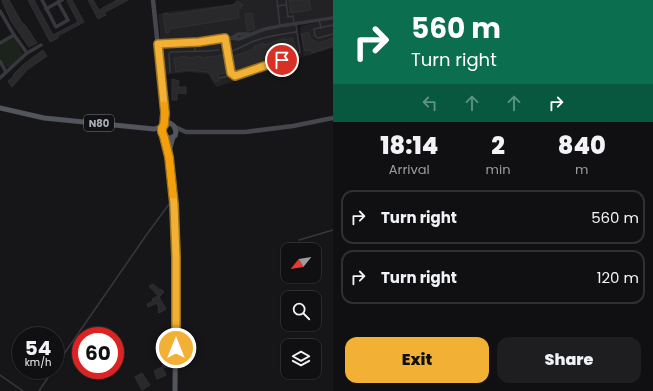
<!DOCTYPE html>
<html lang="en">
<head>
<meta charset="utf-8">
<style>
	:root { --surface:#101012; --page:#1e1e20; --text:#f1f3f6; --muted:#9c9d9f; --line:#303032; --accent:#f2b134 }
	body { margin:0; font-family:Poppins,sans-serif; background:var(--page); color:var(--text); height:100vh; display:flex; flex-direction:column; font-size:15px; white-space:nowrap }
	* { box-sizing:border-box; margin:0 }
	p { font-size:13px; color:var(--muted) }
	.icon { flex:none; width:22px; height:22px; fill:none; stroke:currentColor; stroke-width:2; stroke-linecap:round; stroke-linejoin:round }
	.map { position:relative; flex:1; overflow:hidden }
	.drawer { display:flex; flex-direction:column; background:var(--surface); width:320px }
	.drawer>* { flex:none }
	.guide { background:#0b6e4f; color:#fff; overflow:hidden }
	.needle { width:26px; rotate:240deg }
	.tools { position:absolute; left:281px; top:243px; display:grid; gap:8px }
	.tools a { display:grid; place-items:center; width:40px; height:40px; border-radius:8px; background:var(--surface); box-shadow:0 1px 3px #0004,0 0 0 1px var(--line); font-size:20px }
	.speed { position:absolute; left:12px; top:327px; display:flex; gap:8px; font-size:20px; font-weight:700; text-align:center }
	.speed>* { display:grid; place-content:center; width:52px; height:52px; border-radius:50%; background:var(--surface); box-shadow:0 1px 3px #0004,0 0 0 1px var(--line); line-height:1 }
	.speed small { font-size:10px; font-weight:400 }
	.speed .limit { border:6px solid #d22; background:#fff; color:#111 }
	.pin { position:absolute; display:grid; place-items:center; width:34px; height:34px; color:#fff; margin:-17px; border:2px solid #fff; border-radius:50%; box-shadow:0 1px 4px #0007 }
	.me { position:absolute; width:44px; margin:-22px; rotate:0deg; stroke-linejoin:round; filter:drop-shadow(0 0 3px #0008) }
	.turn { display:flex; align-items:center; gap:14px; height:84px; padding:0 12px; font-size:18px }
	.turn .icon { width:52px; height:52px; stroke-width:2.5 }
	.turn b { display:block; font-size:28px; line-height:34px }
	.lanes { display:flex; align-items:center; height:38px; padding:0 12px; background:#0003; justify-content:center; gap:20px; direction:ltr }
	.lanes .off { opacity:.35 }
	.eta { display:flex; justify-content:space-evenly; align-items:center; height:68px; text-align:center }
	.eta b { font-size:24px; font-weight:800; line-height:28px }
	.action { display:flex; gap:8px; margin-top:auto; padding:8px 12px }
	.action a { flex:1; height:46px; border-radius:12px; background:var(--accent); color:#111; font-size:16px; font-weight:800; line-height:46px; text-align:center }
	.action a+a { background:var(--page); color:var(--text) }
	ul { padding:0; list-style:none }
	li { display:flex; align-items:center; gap:12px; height:54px; margin:0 8px 6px; padding:0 4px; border:2px solid var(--line); border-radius:12px }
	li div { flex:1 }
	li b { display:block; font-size:15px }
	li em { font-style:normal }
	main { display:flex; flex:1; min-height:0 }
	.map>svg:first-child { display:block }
	.built { fill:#222225 }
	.green { fill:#1c231d }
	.building { fill:#29292c; stroke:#303034 }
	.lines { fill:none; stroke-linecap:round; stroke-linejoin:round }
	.service { stroke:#37383d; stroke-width:1.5 }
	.minor { stroke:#37383d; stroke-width:3.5 }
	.secondary { stroke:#45474d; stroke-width:4.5 }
	.primary { stroke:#53555c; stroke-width:5 }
	.route-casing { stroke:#9d7322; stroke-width:10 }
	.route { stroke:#f2b134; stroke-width:7 }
	.slow { stroke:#f59e0b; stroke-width:7 }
	.labels { text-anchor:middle; stroke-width:4; stroke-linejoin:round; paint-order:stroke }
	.shield { fill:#111113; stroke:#7b7e86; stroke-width:1 }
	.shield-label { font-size:10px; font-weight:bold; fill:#a8adb8 }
</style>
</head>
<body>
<main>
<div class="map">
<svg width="333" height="391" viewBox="0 0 333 391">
	<rect width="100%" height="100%" fill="#161618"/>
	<g class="built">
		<polygon points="237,0 333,0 333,18 297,24 302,57 217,87 214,84 208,74 188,72 164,75 158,14 167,12 233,4"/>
		<polygon points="333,20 333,48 303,57 300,30 300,27 304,25"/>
	</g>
	<polygon class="green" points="11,38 15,39 23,54 10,67 6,67 0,58 0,44"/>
	<g class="building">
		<polygon points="3,0 9,0 22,23 25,25 37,43 29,47 11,21 2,1"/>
		<polygon points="28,0 34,0 53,35 78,22 67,1 69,0 72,0 84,22 58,36 58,38 50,42"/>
		<polygon points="88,0 93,0 99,10 117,0 128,0 104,13 106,15 98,19"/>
		<polygon points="289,0 309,0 311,10 291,13"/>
		<polygon points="238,1 243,5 238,11 239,18 169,29 170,32 166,33 163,14 167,13 167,15 233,5"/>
		<polygon points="252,13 255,29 247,31 245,14"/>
		<polygon points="308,32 311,39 319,43 333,38 333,46 312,53 311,50 305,51 301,34"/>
		<polygon points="285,38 286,40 292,38 297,51 236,71 231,57 255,49 254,46 264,43 264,45"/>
		<polygon points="43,50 47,56 27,70 12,87 8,81 14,76 13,75 24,64"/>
		<polygon points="225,55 227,73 218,74 219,81 215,82 209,72 188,70 176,72 174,58 187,56 187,58 201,56 201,58"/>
		<polygon points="172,79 179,81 178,87 186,87 186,94 177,93 177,100 172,100"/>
		<polygon points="153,284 160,290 161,289 164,292 159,297 166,309 159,313 158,310 159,309 157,303 148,307 147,304 153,301 152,299 158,296 149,286"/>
		<polygon points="163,344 164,348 162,349 166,360 168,360 169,367 163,367 163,357 161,358 157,346"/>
		<polygon points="162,367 166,375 157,379 154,371"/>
		<polygon points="142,373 150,385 142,390 135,377"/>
	</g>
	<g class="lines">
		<g class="service">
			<polyline points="277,0 280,26"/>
			<polyline points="286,0 288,17 293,16 294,23"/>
			<polyline points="277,6 286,5"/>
			<polyline points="319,20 321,28"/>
			<polyline points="333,25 314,29 315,36 318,38 333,34"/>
			<polyline points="226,40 232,75"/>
			<polyline points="194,43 195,51"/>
			<path d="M228 52C237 50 245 45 254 41 267 36 282 34 296 32"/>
			<path d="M170 72 169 54 170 52C187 51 202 52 219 50"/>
			<polyline points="220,78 232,75 236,76 297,55 300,52 296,25"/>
			<polyline points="299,240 333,230"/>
			<polyline points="55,367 145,237 172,200"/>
			<polyline points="0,375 23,391"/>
			<polyline points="39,391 53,370"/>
		</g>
		<g class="minor">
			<polyline points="42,0 56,27 68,20 58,2"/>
			<polyline points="46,9 62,0"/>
			<polyline points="0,11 14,35 0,43"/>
			<polyline points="14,35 27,53"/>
			<polyline points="232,38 238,34 248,34"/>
			<polyline points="158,44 199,42 232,38 239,39 265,29 280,26 333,18"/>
			<polyline points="0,61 6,72"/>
			<polyline points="0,78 27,53 41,45"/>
		</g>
		<g class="secondary">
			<polyline points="153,0 165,113 164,125"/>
			<polyline points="175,127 186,132 245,132 293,126 333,118"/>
		</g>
		<g class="primary">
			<polyline points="0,108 44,118 154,129 163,127"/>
			<path d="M162 134C160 128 163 124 170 123L174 126 176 132 175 136 169 138 164 137"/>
			<polyline points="173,137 170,148 169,157 174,204 176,257 175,391"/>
		</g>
	</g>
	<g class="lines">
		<g class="route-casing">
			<polyline id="route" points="176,348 176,257 174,204 169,157 164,137 162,132 162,128 164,125 165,113 158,44 199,42 225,38 231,73 235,76 282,60"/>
		</g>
		<use href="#route" class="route"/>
		<polyline class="slow" points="164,105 165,113 164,125 162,128 162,132 164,137 169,157 173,195"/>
	</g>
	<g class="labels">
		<rect class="shield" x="84" y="115" width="30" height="16" rx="3"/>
		<g class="shield-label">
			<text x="99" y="127">N80</text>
		</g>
	</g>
</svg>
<div class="tools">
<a><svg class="needle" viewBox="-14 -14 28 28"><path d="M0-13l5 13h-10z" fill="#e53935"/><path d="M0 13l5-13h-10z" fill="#9c9d9f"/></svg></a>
<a><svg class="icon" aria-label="search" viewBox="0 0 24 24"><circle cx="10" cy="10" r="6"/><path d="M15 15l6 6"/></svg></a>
<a><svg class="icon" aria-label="layers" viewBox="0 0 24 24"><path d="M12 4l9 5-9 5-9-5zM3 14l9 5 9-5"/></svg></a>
</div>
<div class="speed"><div>54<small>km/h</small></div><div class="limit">60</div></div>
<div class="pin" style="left:282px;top:60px;background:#d93025"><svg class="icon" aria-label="arrive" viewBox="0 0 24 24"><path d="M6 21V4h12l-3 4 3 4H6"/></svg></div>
<svg class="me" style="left:176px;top:348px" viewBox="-20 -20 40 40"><circle r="17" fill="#f2b134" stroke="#fff" stroke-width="3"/><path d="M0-11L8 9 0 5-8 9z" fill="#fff"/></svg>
</div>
<section class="drawer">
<div class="guide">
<div class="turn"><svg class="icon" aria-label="right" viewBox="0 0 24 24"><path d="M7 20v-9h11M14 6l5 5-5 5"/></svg><div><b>560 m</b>Turn right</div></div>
<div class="lanes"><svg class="icon off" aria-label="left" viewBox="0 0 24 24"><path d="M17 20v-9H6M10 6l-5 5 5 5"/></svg><svg class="icon off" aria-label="ahead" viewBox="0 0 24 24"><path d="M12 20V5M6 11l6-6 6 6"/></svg><svg class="icon off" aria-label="ahead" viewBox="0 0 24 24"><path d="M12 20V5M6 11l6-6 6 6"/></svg><svg class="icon" aria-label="right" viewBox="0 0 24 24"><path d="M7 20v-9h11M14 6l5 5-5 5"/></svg></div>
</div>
<div class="eta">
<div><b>18:14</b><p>Arrival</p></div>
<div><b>2</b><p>min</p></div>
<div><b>840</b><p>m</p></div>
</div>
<ul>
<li><svg class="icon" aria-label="right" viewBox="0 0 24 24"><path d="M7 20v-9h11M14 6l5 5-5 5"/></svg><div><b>Turn right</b></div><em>560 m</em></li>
<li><svg class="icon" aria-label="right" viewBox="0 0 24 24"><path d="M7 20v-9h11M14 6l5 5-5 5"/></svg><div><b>Turn right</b></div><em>120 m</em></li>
</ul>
<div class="action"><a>Exit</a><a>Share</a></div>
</section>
</main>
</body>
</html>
